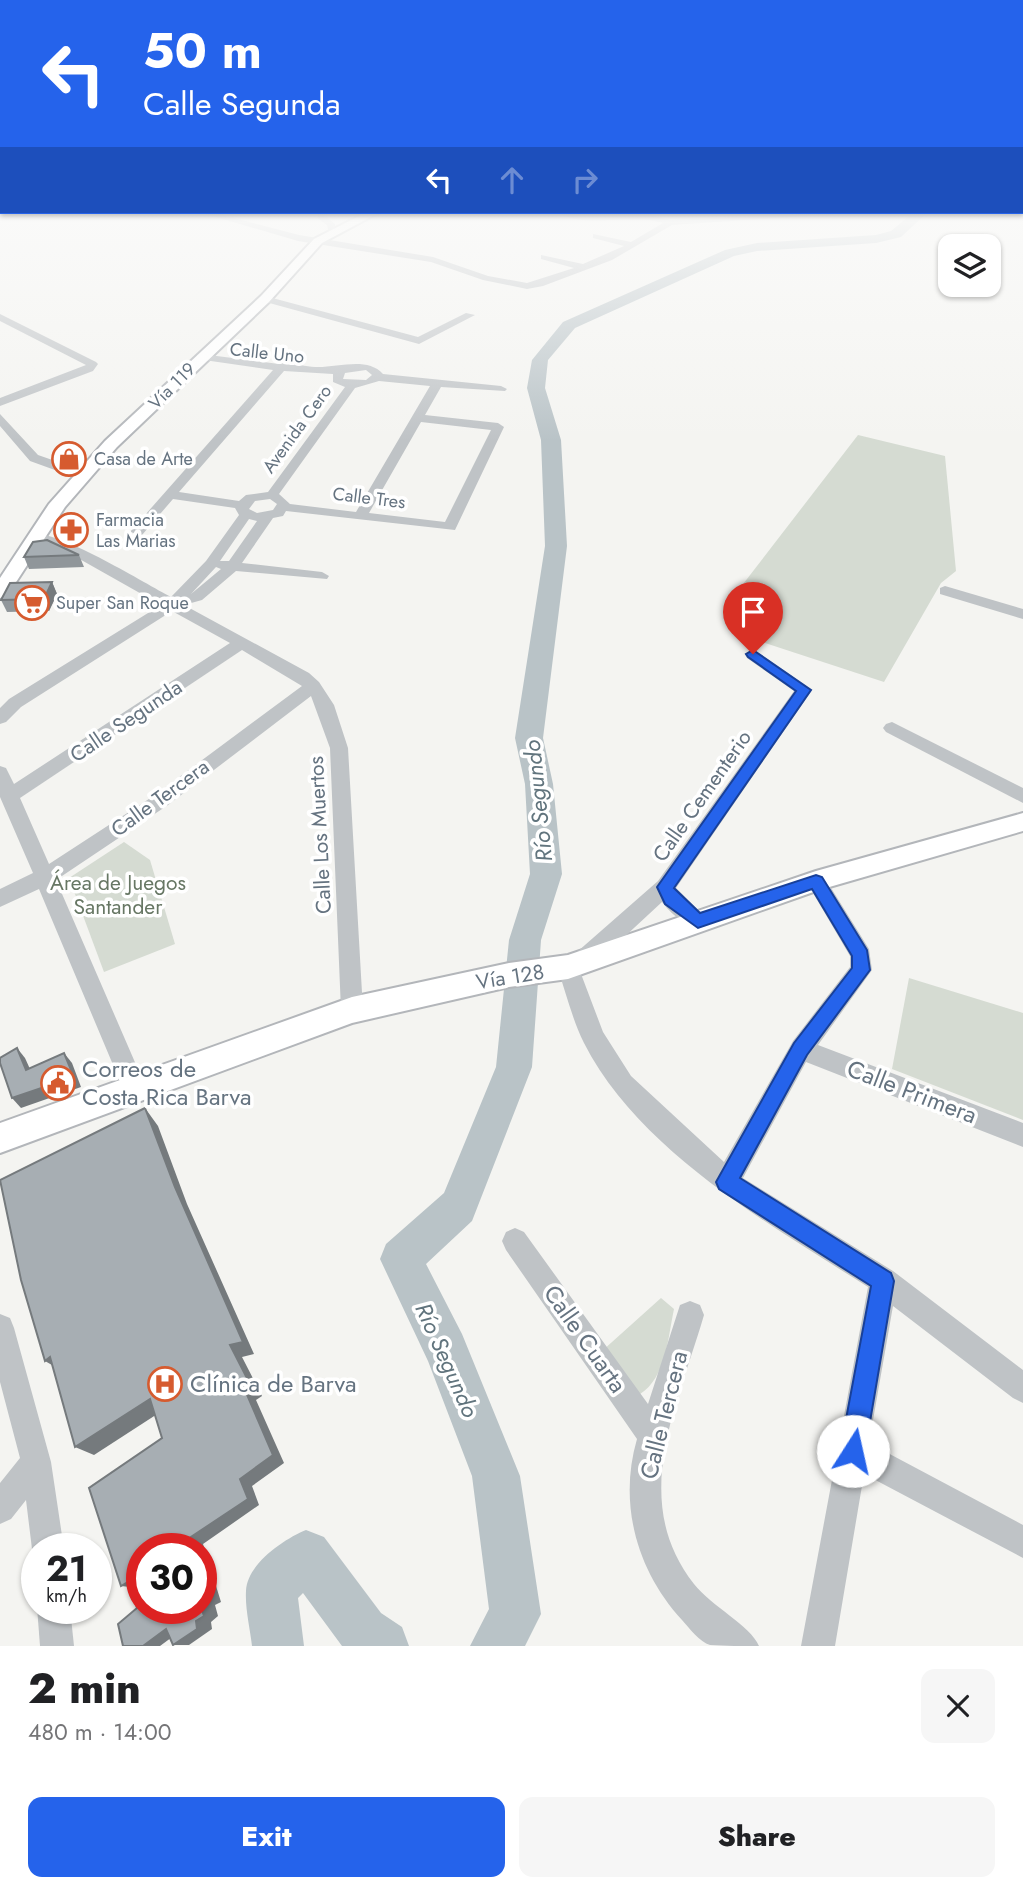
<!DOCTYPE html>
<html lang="en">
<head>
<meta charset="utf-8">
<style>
	:root { --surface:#fff; --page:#f6f6f6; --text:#202124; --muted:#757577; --accent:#2563eb }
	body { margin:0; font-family:Jost,sans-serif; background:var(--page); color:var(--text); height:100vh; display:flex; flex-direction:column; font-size:26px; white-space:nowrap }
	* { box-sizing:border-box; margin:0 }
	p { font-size:23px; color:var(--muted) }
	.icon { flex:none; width:38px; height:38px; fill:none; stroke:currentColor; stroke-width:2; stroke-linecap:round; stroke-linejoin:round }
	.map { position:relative; height:1646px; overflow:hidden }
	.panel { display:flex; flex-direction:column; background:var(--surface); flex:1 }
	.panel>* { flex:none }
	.hud { position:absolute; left:0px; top:0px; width:1024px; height:214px; box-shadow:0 2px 5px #0004; background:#2563eb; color:#fff; overflow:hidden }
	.fabs { position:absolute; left:938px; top:234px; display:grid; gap:14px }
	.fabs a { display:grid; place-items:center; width:63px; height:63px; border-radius:14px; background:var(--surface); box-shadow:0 2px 5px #0004; font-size:35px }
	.speed { position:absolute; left:21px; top:1533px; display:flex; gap:14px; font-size:35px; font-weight:700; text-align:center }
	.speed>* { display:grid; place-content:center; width:91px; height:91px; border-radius:50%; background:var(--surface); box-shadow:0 2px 5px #0004; line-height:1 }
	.speed small { font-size:18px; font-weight:400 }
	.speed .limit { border:10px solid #d22; background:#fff; color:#111 }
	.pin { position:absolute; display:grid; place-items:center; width:60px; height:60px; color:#fff; margin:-72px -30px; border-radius:50% 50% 50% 0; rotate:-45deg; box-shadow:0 0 7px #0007 }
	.pin .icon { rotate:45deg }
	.me { position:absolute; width:77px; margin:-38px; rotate:10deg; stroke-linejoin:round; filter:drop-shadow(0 0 5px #0008) }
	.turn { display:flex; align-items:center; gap:24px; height:147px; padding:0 28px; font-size:32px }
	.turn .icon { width:91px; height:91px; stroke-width:2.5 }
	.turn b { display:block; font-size:49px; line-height:60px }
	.lanes { display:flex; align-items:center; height:66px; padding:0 28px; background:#0003; justify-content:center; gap:35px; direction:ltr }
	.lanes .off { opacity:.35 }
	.round { display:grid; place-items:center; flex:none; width:74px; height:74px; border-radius:14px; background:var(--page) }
	.summary { display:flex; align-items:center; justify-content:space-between; height:119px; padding:0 28px }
	h1 { font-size:42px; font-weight:800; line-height:52px }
	.cta { display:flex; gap:14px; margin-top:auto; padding:14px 28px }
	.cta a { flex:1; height:80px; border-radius:14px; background:var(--accent); color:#fff; font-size:28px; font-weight:800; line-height:80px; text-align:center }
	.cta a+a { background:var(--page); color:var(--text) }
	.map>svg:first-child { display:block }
	.green { fill:#d5dbd2 }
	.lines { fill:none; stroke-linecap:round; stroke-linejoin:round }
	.river { fill:#b9c3c7; fill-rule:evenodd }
	.major-casing { stroke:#b3b6ba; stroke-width:4 }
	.minor { fill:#bfc3c6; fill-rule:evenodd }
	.major { fill:#fff; fill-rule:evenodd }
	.wall { fill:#90969a }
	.shaded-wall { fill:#757a7d }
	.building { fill:#a7aeb3; stroke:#757a7d; stroke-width:2 }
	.route { fill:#2563eb; stroke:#184099; stroke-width:2 }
	.labels { text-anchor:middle; stroke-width:7; stroke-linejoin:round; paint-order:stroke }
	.far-street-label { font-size:18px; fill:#657380; stroke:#fff }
	.far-poi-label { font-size:18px; fill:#657380; stroke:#fff; text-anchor:start }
	.street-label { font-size:21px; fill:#657380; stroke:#fff }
	.park-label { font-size:21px; fill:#677764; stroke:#fff }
	.water-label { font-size:23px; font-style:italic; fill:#61747d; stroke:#fff }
	.near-poi-label { font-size:24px; fill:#657380; stroke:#fff; text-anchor:start }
	.near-street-label { font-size:24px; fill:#657380; stroke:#fff }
</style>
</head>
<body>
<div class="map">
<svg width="1023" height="1646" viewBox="0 0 1023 1646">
	<rect width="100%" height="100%" fill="#f4f4f1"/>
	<g class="green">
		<polygon points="858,435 945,456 956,571 941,583 884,682 759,641 740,588"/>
		<polygon points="124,842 150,860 175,944 104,972 69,878"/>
		<polygon points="909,978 1023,1013 1023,1120 892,1069"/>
		<path d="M661 1298 674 1309C668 1337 666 1378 640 1394L602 1351Z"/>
	</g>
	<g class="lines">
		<g class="river">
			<polygon points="914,212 928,212 901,237 876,243 757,251 734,256 575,328 548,360 545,388 561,440 567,546 543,738 553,784 562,874 541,940 532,1067 472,1221 426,1264 462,1334 520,1476 541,1614 525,1646 470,1646 489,1609 472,1476 428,1361 380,1259 386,1244 444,1193 496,1067 509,940 530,874 525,784 515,738 545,546 541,440 527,388 532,360 563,322 725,250 757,243 876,235 891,231"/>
			<path d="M306 1530 324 1537 381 1613 402 1627 409 1646H342L303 1593 298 1598 304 1646H252C250 1628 245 1609 246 1591 247 1564 284 1539 306 1530Z"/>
		</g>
		<g class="major-casing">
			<g id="major">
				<polygon points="367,212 380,212 322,243 269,302 117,447 65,507 7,596 0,598 0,578 49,504 105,441 261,296 314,239"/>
				<polygon points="1023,813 1023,831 819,890 568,979 509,987 352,1023 0,1153 0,1123 352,997 509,963 568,955 816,871"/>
			</g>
		</g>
		<g class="minor">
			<path d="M199 212H211L299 235 433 257 488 276 527 283 574 268 541 259V255L583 264 624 246 593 238V234L631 242 663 223C631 212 585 230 557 212L643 213 671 220 864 212 672 225 612 260 543 286 527 289 483 280 431 262 298 241Z"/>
			<polygon points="320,212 328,212 325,216 335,224 335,233 329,233 327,225 317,218"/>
			<polygon points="265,296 418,337 466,313 475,315 419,344 262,301"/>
			<polygon points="0,314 96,362 98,364 93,371 0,406 0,398 86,365 0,321"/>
			<path d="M201 354 279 364C287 360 304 367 315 367 337 368 367 356 383 374L501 386 507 389 505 391 441 387 425 415 498 423 504 427 455 530 286 511 283 516 273 518 242 563 322 572 329 576 327 579 236 571 202 600 184 605 309 673 319 682 334 705 348 748 363 1010 360 1017 352 1020 344 1017 341 1010 330 748 311 696 168 805 56 880 147 1090 143 1098 135 1101 127 1098 39 889 0 907V889L33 873 0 797V766L6 768 14 784 230 643 172 611 21 707 6 722 0 724V708L9 699 161 605 76 557 29 540V534C56 528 144 583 171 597L206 561 239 515 235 508 173 499 142 535 130 532 273 370 197 359V355ZM366 370 372 375 366 380 343 379 345 373ZM284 371 333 374V382L345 387 268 492 246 495 239 501 179 492ZM379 381 430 386 356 512 290 504 279 494 355 388ZM421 422 491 430 445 522 369 513ZM270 499 277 504 273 510 257 513 249 509 255 501ZM249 519 257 521 229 561H220ZM216 567 221 569 191 594ZM242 650 302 686 155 795 49 864 20 798Z"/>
			<polygon points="0,414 38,455 87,472 87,478 77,478 30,461 0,426"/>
			<polygon points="945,586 1023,609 1023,619 940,594 940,588"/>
			<path d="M753 649 812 690 676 888 708 920 705 926C690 931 671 914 662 902L593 966 585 968 578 966 603 1032 631 1076 724 1162 793 1041 850 967V956L806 881 809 875H823L869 949 872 970 818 1045 1023 1123V1147L806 1062 743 1178 893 1271 1023 1370V1403L1013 1398 893 1306 869 1443 1023 1525V1558L864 1474 835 1646H801L868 1287C769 1224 639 1151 584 1043 572 1019 566 992 557 967L560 960 568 958 575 960 577 952 658 881 794 691 747 658 745 654Z"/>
			<polygon points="892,722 1023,788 1023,803 886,732 883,728 886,724"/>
			<path d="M515 1228 524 1232 648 1404 680 1305 690 1301 700 1305 704 1315C678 1405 628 1500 694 1584 711 1606 750 1625 759 1646 745 1646 723 1646 710 1645 700 1642 689 1628 682 1620 637 1571 618 1504 637 1439L506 1250 502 1241 506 1232Z"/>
			<polygon points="0,1314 10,1318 14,1328 51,1462 64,1549 37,1549 37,1560 32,1549 26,1500 11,1519 0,1524 0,1483 20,1458 0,1382"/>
			<polygon points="37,1607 70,1608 74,1646 40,1646"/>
		</g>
		<use href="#major" class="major"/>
	</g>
	<g class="wall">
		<polygon points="79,555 84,567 29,569 24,557"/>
		<polygon points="52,582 57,594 49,611 7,612 1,600"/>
	</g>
	<g class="shaded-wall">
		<polygon points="52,582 57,594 49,611 44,599"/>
		<polygon points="17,1048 25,1058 35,1080 26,1070"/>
		<polygon points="64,1053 72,1063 81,1087 21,1108 12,1098"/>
		<polygon points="145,1108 158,1126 187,1204 254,1354 242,1357 262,1396 256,1400 284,1463 252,1486 259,1505 203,1544 221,1602 215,1605 218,1616 211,1622 212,1629 189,1645 173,1645 196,1621 201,1607 201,1549 191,1549 188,1539 240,1479 245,1390"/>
		<polygon points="50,1357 64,1372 45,1361"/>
		<polygon points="150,1399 165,1409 94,1455 75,1447"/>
		<polygon points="128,1582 139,1588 121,1586"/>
		<polygon points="166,1629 183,1629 160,1646 143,1646"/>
	</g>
	<g class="building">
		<polygon points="47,540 79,555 24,557 33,542"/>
		<polygon points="52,582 44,599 1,600 10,583"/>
		<polygon points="17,1048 26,1070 64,1053 74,1077 12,1098 0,1063 0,1058"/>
		<polygon points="145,1108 175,1187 243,1342 230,1345 251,1386 245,1390 273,1455 240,1479 248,1499 188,1539 191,1549 142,1549 142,1608 201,1608 201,1607 204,1616 196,1621 197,1629 173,1645 166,1629 143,1646 123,1646 118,1624 137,1608 128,1582 121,1586 89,1488 162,1438 150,1399 75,1447 50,1357 45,1361 21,1280 0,1180"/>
		<polygon points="201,1584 206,1601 201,1603"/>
	</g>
	<linearGradient id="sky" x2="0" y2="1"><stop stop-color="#95badb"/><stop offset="0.48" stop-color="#fafaf9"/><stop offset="1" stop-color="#fafaf9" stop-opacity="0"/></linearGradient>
	<rect width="1023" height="441" fill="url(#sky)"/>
	<polygon class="route" points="753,650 811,690 674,888 700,913 816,875 822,877 867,950 870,970 807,1055 740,1178 891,1273 894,1281 865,1451 862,1460 853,1464 844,1460 840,1451 871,1286 719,1189 716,1182 794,1043 852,968 852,956 812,889 698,928 665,904 657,887 796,691 748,657 746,654"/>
	<defs>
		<g id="shop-ring" transform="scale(1.75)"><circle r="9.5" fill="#fff" stroke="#d65b2f" stroke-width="1.5"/><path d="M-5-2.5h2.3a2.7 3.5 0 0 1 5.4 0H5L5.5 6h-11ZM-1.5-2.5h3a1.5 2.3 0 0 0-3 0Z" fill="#d65b2f"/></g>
		<g id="pharmacy-ring" transform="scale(1.75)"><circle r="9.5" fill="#fff" stroke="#d65b2f" stroke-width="1.5"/><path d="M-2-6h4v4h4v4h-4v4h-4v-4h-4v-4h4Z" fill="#d65b2f"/></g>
		<g id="supermarket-ring" transform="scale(1.75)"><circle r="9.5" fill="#fff" stroke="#d65b2f" stroke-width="1.5"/><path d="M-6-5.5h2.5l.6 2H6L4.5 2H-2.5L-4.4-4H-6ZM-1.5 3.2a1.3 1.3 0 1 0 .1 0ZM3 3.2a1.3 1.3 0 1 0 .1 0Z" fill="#d65b2f"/></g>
		<g id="civic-ring" transform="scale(1.75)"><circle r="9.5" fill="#fff" stroke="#d65b2f" stroke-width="1.5"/><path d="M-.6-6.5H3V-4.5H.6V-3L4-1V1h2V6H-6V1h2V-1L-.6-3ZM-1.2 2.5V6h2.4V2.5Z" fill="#d65b2f"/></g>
		<g id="hospital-ring" transform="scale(1.75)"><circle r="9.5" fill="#fff" stroke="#d65b2f" stroke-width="1.5"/><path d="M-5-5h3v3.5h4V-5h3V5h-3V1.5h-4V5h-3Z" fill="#d65b2f"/></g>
	</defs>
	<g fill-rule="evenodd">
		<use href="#shop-ring" x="69" y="459"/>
		<use href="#pharmacy-ring" x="71" y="530"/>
		<use href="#supermarket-ring" x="32" y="603"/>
		<use href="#civic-ring" x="58" y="1083"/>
		<use href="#hospital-ring" x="165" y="1384"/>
	</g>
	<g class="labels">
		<g class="far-street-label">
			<text transform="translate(267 353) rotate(6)" y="6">Calle Uno</text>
			<text transform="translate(172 386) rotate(-45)" y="6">Vía 119</text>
			<text transform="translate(297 429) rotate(-54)" y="6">Avenida Cero</text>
			<text transform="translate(369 498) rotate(7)" y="6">Calle Tres</text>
		</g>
		<g class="far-poi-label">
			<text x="94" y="465">Casa de Arte</text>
			<text x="96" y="526">Farmacia<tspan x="96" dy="21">Las Marias</tspan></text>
			<text x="56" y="609">Super San Roque</text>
		</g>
		<g class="street-label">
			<text transform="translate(126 721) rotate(-34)" y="7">Calle Segunda</text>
			<text transform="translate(702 796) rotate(-55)" y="7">Calle Cementerio</text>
			<text transform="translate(160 798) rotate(-36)" y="7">Calle Tercera</text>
			<text transform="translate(320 835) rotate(-93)" y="7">Calle Los Muertos</text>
			<text transform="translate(510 977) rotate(-9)" y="7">Vía 128</text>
		</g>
		<g class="park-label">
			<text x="118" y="890">Área de Juegos<tspan x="118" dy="24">Santander</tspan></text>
		</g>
		<g class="water-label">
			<text transform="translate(538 801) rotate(-96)" y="8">Río Segundo</text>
			<text transform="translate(447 1360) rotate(66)" y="8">Río Segundo</text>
		</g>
		<g class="near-poi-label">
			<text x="82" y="1077">Correos de<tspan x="82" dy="28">Costa Rica Barva</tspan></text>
			<text x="190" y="1392">Clínica de Barva</text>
		</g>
		<g class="near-street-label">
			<text transform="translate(912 1092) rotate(21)" y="8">Calle Primera</text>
			<text transform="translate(585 1339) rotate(55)" y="8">Calle Cuarta</text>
			<text transform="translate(664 1415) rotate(-76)" y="8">Calle Tercera</text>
		</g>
	</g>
</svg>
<div class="fabs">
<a><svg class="icon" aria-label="layers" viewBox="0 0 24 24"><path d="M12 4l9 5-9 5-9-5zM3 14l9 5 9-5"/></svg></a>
</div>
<div class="speed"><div>21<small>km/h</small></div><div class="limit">30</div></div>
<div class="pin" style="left:753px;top:654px;background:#d93025"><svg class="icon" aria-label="arrive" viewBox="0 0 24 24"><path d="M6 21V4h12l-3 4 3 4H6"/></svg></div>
<svg class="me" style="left:853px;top:1451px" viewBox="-20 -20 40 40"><circle r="19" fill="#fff"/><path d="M0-13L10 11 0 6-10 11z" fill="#2563eb"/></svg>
<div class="hud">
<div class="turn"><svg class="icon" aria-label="left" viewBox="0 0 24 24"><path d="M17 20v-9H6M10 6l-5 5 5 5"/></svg><div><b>50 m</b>Calle Segunda</div></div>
<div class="lanes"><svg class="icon" aria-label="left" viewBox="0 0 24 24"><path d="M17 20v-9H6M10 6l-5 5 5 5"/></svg><svg class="icon off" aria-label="ahead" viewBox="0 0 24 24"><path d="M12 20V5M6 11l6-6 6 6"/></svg><svg class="icon off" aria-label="right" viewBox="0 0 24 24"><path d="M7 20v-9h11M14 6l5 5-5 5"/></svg></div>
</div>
</div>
<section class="panel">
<div class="summary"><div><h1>2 min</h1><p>480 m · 14:00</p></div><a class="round"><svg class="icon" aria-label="close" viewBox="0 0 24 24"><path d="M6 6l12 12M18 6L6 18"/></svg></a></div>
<div class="cta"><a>Exit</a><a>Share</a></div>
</section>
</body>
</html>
